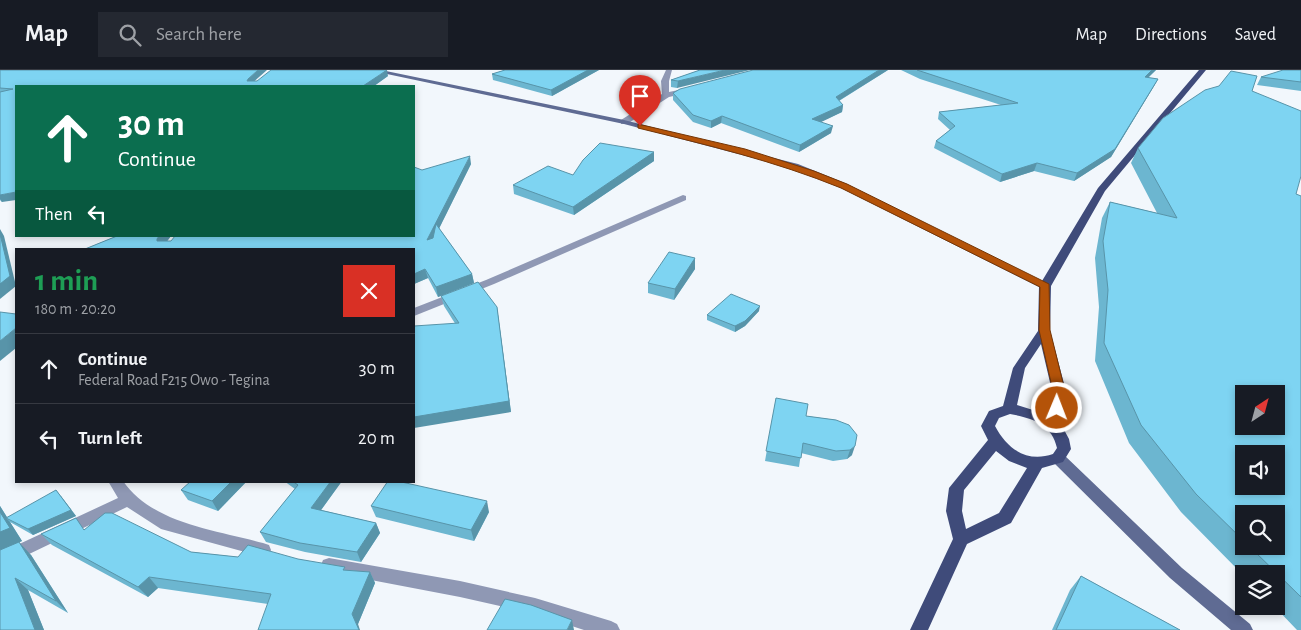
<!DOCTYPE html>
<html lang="en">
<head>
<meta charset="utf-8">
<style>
	:root { --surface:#171b24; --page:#242831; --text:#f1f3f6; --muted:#9ea1a6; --line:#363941 }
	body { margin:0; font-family:"Alegreya Sans",sans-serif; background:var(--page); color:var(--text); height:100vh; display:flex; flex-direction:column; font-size:19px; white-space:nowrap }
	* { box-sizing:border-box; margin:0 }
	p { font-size:16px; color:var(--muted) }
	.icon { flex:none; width:28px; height:28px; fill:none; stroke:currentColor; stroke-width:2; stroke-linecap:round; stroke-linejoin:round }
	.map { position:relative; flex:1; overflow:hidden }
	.details { position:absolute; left:15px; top:178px; width:400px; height:235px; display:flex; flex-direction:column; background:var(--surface); border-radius:0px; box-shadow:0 2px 8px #0003 }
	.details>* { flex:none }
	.hud { position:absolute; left:15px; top:15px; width:400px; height:152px; border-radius:0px; box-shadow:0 2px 8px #0003; background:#0b6e4f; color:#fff; overflow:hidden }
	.needle { width:32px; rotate:36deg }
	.controls { position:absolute; left:1235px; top:315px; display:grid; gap:10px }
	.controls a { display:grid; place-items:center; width:50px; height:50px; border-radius:0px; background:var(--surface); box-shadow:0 2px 8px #0003; font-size:25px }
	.pin { position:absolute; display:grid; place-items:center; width:42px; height:42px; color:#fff; margin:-51px -21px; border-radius:50% 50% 50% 0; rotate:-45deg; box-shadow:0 0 5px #0007 }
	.pin .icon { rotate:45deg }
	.me { position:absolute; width:55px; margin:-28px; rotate:1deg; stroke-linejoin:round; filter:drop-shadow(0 0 4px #0008) }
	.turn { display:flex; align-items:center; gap:18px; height:105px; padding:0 20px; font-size:22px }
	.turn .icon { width:65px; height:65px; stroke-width:2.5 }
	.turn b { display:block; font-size:35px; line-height:42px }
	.then { display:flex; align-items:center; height:48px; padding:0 20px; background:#0003; gap:10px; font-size:19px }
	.round { display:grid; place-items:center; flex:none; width:52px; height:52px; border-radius:0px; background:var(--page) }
	.summary { display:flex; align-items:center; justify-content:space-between; height:85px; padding:0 20px }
	h1 { font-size:30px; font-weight:600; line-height:38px; color:#1e9e55 }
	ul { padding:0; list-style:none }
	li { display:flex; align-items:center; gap:15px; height:70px; padding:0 20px; border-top:1px solid var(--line) }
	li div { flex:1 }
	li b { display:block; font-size:19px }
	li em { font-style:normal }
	header { display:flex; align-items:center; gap:30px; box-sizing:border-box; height:70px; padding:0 25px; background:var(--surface); border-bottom:1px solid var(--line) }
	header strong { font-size:24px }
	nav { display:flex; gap:28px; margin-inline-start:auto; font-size:18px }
	.search { width:350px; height:45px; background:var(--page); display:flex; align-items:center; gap:12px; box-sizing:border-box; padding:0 18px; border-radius:0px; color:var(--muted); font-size:19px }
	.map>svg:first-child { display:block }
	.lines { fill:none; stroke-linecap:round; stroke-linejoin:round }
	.street { fill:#8f98b4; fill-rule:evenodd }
	.secondary { fill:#5f6b93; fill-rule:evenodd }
	.primary { fill:#3f4b7a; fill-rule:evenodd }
	.wall { fill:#6cb6d0; fill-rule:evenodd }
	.shaded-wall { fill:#5894a9 }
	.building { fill:#7ed4f2; stroke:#5894a9; fill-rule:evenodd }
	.route { fill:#b45309; stroke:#753606 }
</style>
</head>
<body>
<header>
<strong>Map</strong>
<div class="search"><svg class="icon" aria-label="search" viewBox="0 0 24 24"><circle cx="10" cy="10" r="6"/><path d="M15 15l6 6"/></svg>Search here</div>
<nav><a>Map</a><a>Directions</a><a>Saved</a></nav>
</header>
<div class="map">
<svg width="1301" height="560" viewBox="0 0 1301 560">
	<rect width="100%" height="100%" fill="#f2f7fc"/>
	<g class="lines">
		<g class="street">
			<polygon points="666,0 672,0 669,11 669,22 688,18 692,20 691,22 669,27 627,54 621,54 621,50 662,24 661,11"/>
			<polygon points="683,125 686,126 686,130 494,214 414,246 414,238 486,210"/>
			<path d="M108 411H123C153 454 216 460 263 473L269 475 271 480 269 485 263 487 161 459 127 437 0 498V483L118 428Z"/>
			<polygon points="329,488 460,511 535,528 611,551 617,554 620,560 584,560 535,544 460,527 329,502 323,500 321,495 323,490"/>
		</g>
		<g class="secondary">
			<polygon points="368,0 381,0 624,50 798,94 847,114 1051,216 1045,219 1041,218 841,118 792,98 624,54"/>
			<polygon points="1058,382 1063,384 1182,498 1250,554 1253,560 1231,560 1170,508 1053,392 1051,388 1053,384"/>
		</g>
		<path class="primary" d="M1199 0H1206L1105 121 1051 216 1050 261 1066 321 1062 356 1069 369 1071 379 1063 392 1042 398 1011 453 967 474 928 560H910L953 469 946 441 949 418 988 370 981 356 989 341 1003 336 1013 298 1038 261 1039 216 1098 118ZM1041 274 1052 321 1049 345 1017 335 1025 298ZM1010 344C1032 348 1052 354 1057 378L1053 384C1027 393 1007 379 995 356L999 348ZM996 381 1009 391 1027 398 999 443 966 459 962 441 964 420Z"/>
	</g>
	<g class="wall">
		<polygon points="0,0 254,11 388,6 374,16 16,16 2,132 0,130"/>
		<polygon points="505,0 599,0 552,26 493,10 492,4"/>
		<polygon points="700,0 677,18 671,17 671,10"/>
		<polygon points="888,0 839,31 843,35 842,42 820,52 831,63 799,82 721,53 711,58 693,52 673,30 673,23"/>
		<polygon points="901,0 1156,0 1148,8 1158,9 1154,16 1111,87 1074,111 1034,101 1000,112 934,78 936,71 950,60 938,49 939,42 1001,35 920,9"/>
		<polygon points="1301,0 1301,21 1257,15 1261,7"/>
		<path d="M1252 21 1296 124 1301 126V560H1297L1274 536H1276V504H1244V506L1181 442 1129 373 1095 291 1099 237 1095 188 1102 148 1110 132 1157 143 1131 93 1138 78ZM1244 444 1276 476H1244Z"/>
		<polygon points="654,82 654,91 574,145 514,124 513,115 573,105"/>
		<polygon points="471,94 439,158 472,204 474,213 438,227 428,208 414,214 414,179 85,179 117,166 171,166 167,171 414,166 422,100"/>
		<polygon points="695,188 695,199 674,230 648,223 648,213"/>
		<polygon points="441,226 497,237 511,342 444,236"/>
		<polygon points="759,241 745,256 735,262 707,250 707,245"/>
		<polygon points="776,328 806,346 836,350 852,385 847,389 833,391 801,383 799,397 765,391"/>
		<polygon points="247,411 218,441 188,430 181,420"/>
		<polygon points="284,411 342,411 321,440 376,453 380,463 361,492 305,482 266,472 260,462 295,419"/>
		<polygon points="61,426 76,446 33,465 10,452 22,471 12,475 31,485 68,543 28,520 44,560 0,560 0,436 7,447"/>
		<polygon points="371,436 489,442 474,471 376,447"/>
		<polygon points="85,459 191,482 238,487 298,489 346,500 370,502 375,513 358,554 268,534 158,518 148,527 52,475 41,464"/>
		<polygon points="1081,506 1180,560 1052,560 1070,520"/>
	</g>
	<g class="shaded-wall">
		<polygon points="258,0 267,0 250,15 247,11 248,9"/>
		<polygon points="387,0 388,6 374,16 363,16"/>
		<polygon points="588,0 599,0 552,26 551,20"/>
		<polygon points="725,0 750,0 677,18 678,11"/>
		<polygon points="879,0 888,0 835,33 836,27"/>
		<polygon points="1152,0 1156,0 1142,13 1145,7"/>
		<polygon points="1158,9 1154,16 1111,87 1074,111 1077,103"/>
		<polygon points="843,35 842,42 811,57 812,49"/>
		<polygon points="722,46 721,53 711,58 711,51"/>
		<polygon points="833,56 831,63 799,82 800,75"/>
		<polygon points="654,82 654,91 574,145 573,137"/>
		<polygon points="470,86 471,94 429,179 427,170"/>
		<polygon points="1037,93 1034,101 1000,112 1002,104"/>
		<polygon points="16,122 16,130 2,132 0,129 0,125"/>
		<polygon points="0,159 4,166 16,216 0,229"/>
		<polygon points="159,166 171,166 162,178 157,171 157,169"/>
		<polygon points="695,188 695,199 674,230 675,219"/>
		<polygon points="425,199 428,208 414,214 414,204"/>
		<polygon points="472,204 474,213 438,227 436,217"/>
		<polygon points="760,236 759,241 745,256 735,262 735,256"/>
		<polygon points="497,237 511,342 414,358 414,347"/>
		<polygon points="16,258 16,278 0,291 0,271"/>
		<polygon points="855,376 852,385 847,389 850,380"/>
		<polygon points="232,411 247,411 218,441 212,431"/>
		<polygon points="331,411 342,411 316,447 311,438"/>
		<polygon points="56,420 76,446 33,465 28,459"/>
		<polygon points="487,431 489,442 474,471 471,460"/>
		<polygon points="0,436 8,449 6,448 10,452 22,471 0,481"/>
		<polygon points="376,453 380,463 361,492 357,482"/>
		<polygon points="19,472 31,485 68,543 56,531"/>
		<polygon points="370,502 375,513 358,554 360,560 359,560 352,544"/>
		<polygon points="149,507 158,518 148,527 138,517"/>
		<polygon points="15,508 28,520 44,560 35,560"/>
		<polygon points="572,550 574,560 567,560"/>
	</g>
	<g class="building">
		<polygon points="0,0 258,0 248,9 247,11 257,11 271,0 387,0 363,16 16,16 16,122 0,125 0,22 13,19 0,18"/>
		<polygon points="505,0 588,0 551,20 492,4"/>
		<polygon points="700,0 725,0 678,11 671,10"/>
		<polygon points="753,0 879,0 836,27 843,35 812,49 833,56 800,75 722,46 711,51 693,45 673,23 680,19"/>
		<polygon points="917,0 1152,0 1145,7 1158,9 1115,79 1077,103 1037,93 1002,104 936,71 955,56 939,42 1018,33"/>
		<polygon points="1283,0 1301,0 1301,12 1261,7"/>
		<path d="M1231 1 1257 6 1252 21 1301 41V106L1296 124 1301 126V527L1249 476H1276V444H1244V471L1196 424 1141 355 1104 273 1108 220 1103 171 1110 132 1177 148 1138 78 1163 48 1205 20 1219 16ZM1244 324H1276V356H1244ZM1244 384H1276V416H1244Z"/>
		<polygon points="600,73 654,82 573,137 513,115 548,96 573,105 583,90"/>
		<polygon points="470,86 427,170 433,168 436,154 472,204 436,217 425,199 414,204 414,179 85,179 117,166 159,166 157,169 157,171 171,171 175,166 414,166 414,97 422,100"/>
		<polygon points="0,164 10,206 0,214"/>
		<polygon points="669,182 695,188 675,219 648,213"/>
		<polygon points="478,212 497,237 509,331 414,347 414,256 459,253 441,226"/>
		<polygon points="731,224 760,236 745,251 735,256 707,245"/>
		<polygon points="0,242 16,244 16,258 0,271"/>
		<polygon points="776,328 808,334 806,346 836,350 849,355 857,365 855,376 850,380 836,381 803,373 801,388 766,381"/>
		<polygon points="191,411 232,411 212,431 181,420"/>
		<polygon points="292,411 331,411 311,438 376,453 357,482 300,473 260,462 298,415"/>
		<polygon points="388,411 397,411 487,431 471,460 371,436"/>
		<polygon points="56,420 71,440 28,459 6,448"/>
		<polygon points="0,442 10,458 0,462"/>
		<polygon points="105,443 112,443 191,482 238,487 248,475 298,489 345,497 343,500 370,502 352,544 359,560 258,560 271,524 149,507 138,517 41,464 76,448 84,460"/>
		<polygon points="19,472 56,531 15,508 35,560 0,560 0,480"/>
		<polygon points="1081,506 1180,560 1056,560"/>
		<polygon points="505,529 531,535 572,550 567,560 487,560"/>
	</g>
	<path class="route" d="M638 54 745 79 814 101 847 114 1049 214 1050 260 1065 321 1061 342 1057 343 1051 338 1053 321 1039 260 1040 217 841 118C775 91 707 75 638 58Z"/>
</svg>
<div class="controls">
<a><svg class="needle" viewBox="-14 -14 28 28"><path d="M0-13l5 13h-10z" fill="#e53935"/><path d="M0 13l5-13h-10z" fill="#9ea1a6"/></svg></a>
<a><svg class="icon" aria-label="sound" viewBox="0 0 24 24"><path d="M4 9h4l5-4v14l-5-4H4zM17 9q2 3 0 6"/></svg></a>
<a><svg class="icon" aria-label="search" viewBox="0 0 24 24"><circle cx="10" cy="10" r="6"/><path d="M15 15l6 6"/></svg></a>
<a><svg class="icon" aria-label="layers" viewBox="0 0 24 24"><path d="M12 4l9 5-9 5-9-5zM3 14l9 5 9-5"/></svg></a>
</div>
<div class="pin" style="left:640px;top:56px;background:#d93025"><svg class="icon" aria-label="arrive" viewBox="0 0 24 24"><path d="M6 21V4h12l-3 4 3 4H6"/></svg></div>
<svg class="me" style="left:1057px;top:338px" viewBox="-20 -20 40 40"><circle r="17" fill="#b45309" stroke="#fff" stroke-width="3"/><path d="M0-11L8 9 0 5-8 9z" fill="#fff"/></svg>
<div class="hud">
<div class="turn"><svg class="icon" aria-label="ahead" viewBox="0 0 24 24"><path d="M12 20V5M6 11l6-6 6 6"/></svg><div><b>30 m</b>Continue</div></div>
<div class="then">Then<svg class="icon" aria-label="left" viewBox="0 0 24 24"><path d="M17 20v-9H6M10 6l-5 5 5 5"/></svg></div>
</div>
<section class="details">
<div class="summary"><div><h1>1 min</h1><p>180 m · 20:20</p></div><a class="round" style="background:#d93025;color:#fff"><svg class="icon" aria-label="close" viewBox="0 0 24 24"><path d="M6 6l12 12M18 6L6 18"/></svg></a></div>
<ul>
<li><svg class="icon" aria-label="ahead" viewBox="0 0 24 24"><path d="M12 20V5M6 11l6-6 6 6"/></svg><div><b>Continue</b><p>Federal Road F215 Owo - Tegina</p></div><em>30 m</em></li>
<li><svg class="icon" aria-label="left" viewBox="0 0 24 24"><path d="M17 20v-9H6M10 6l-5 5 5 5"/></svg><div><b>Turn left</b></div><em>20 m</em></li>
</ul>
</section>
</div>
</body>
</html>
